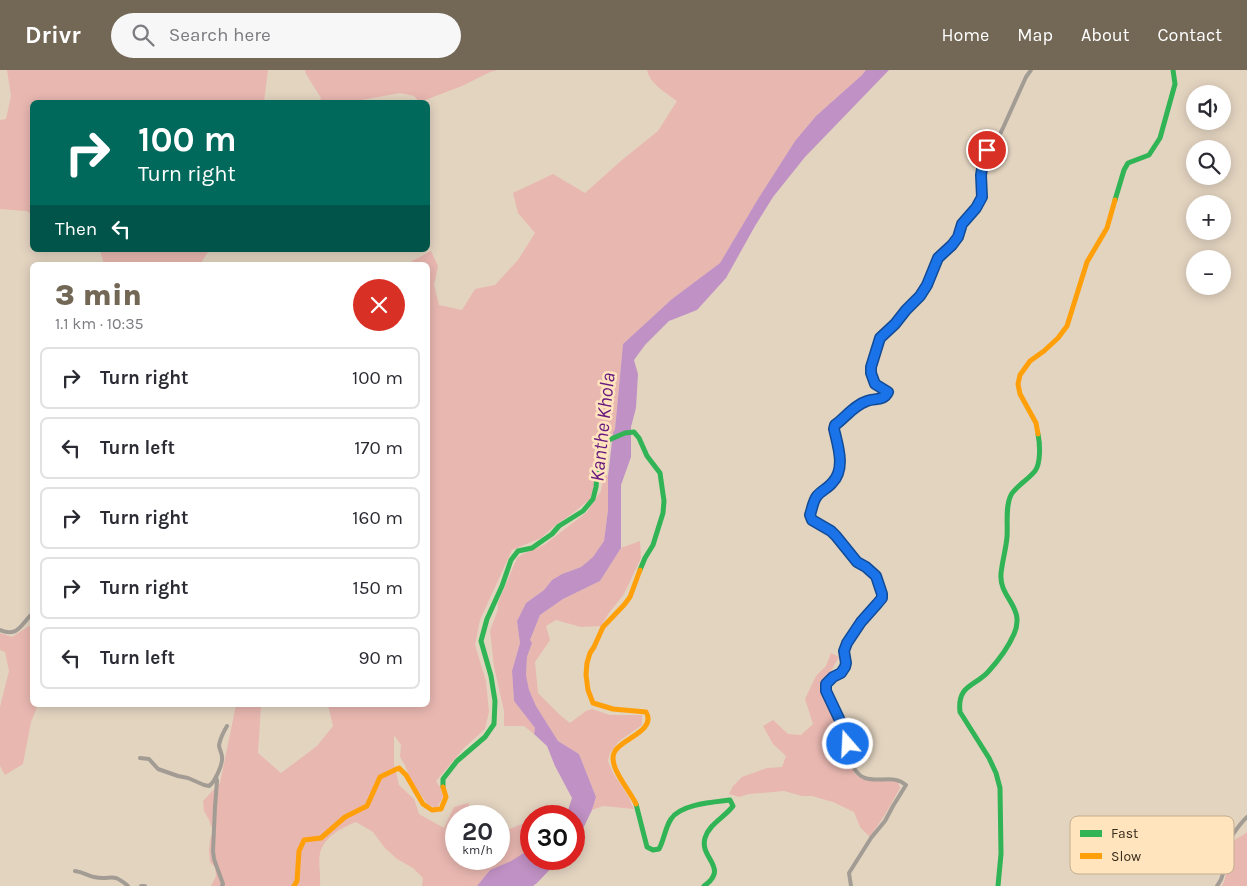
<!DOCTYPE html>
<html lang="en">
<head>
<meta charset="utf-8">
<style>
	:root { --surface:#fff; --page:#f7f7f7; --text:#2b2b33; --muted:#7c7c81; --line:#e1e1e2; --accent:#736756 }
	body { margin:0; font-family:Karla,sans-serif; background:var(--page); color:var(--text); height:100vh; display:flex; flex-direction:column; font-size:19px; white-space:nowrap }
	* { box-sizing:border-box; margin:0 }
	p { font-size:16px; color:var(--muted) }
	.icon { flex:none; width:28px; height:28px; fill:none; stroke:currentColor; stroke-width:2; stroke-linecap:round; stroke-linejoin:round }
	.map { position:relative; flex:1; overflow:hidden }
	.side { position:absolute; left:30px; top:192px; width:400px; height:445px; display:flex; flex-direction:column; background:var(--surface); border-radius:8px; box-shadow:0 2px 12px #0003 }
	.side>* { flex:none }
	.hud { position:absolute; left:30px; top:30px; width:400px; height:152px; border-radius:8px; box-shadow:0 2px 12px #0003; background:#00695c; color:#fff; overflow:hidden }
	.tools { position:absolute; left:1186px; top:15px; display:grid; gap:10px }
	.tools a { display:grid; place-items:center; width:45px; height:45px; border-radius:50%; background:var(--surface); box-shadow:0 2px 12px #0003; font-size:25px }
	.speed { position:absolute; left:445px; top:735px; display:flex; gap:10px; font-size:25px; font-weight:700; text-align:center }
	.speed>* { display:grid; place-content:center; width:65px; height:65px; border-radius:50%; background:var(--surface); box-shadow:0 2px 12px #0003; line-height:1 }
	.speed small { font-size:12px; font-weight:400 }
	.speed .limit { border:8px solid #d22; background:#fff; color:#111 }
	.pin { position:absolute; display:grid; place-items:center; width:42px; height:42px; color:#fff; margin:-21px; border:2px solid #fff; border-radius:50%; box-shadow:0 1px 5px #0007 }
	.me { position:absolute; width:55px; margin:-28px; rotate:341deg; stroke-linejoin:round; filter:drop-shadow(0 0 4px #0008) }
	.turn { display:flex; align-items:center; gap:18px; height:105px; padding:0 25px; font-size:22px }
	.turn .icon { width:65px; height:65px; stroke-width:2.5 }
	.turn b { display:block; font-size:35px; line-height:42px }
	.then { display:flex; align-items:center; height:48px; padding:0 25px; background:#0003; gap:10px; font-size:19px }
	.round { display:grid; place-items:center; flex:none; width:52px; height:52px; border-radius:26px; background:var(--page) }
	.head { display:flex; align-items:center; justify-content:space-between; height:85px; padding:0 25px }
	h1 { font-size:30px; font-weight:800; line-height:38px; color:var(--accent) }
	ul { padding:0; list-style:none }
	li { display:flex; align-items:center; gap:15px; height:62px; margin:0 10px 8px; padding:0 15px; border:2px solid var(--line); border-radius:8px }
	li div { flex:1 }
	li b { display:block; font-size:19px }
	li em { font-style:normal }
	header { display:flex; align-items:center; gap:30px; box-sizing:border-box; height:70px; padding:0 25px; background:var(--accent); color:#fff }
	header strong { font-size:24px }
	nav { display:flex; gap:28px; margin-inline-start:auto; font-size:18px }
	.search { width:350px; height:45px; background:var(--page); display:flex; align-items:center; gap:12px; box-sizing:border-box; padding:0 18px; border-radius:28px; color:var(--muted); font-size:19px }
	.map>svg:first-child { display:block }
	.green { fill:#e8b7b0 }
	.water { fill:#c091c4 }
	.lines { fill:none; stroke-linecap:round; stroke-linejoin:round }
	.street { stroke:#a29c94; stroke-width:4 }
	.fast { stroke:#30b455; stroke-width:5 }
	.slow { stroke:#ff9f0a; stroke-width:5 }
	.route-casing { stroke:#114b97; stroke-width:12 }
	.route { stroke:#1a73e8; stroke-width:9 }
	.labels { text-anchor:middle; stroke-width:5; stroke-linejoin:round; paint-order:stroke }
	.water-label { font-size:20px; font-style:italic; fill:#681a7e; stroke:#ffe4be }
	.key { fill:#ffe4be; stroke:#c3ad8e; stroke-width:1 }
	.key-label { font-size:14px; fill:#362c1d }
</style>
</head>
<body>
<header>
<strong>Drivr</strong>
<div class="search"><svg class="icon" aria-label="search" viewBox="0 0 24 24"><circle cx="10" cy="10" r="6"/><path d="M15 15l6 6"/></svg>Search here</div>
<nav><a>Home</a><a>Map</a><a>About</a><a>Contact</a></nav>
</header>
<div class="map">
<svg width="1247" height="816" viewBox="0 0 1247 816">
	<rect width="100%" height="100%" fill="#e3d4c0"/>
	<g class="green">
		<polygon points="7,0 268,0 264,32 32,32 32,144 26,141 0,139 0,50 6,49 11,26"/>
		<polygon points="305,0 498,0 490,2 462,16 420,32 414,26 400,23 362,30 361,32 319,32 321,28 306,4"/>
		<path d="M647 0H866L862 5 816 46 795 71 758 129 720 193 672 229 623 274 615 359 613 363 601 370 599 376 600 395 594 419 590 429 573 443 557 454 541 468 512 480 480 550 475 575 486 611 489 642 485 659 464 678 436 711 440 717 443 727 437 738 428 735 410 709 405 695 400 687 401 675 394 665V694L399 715 414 729 419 744 444 758 454 737 468 733 473 746H456V789H499V763L530 751H531V774L528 781 511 791 490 800 477 816H422L423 808 413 798 397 789 385 778 373 762 356 752C341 758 325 766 320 783 318 792 321 806 320 816H211L216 806 215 797 210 792 209 780 210 770 213 761 209 750 204 741 203 731 220 713 236 635H261L258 683 281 703 317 676 333 656 328 635H428V195H408L412 191 431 181 438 196 434 215 439 235 462 240 475 219 495 215 518 190 535 163 518 143 513 123 553 104 585 123 622 90 658 61 677 31C666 23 650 14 647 0Z"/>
		<polygon points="100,180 209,180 200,195 104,195"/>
		<polygon points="604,402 608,406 608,440 604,471 593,487 581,497 562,504 552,510 544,520 526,533 517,551 520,573 512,601 514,631 535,658 534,664 524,656 504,656 504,641 494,597 490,561 498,539 498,533 517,488 523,484 544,475 587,442 601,421"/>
		<polygon points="640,471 641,488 624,524 609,543 601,556 581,557 556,550 546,556 550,570 535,592 538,623 561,646 570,653 586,641 592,639 610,645 642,645 642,655 618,672 610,683 608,691 613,703 628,726 634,739 603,736 592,740 596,727 579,684 558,671 536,636 529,620 526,605 527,587 532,573 530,570 540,545 563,529 600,511 621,478"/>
		<polygon points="29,556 32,556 32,635 38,635 31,652 23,694 5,705 0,696 0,637 9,601 5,582 0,580 0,563 12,567"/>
		<path d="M831 583 839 587C832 597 829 608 823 618 832 633 840 651 845 668 848 678 848 693 854 702 856 705 860 708 863 709 875 714 887 708 898 712L900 718 886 743 870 767 860 757 854 742 833 732 812 726H802L784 721 749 724 739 727 729 724 733 716 742 707 767 698 782 697 786 686 773 674 763 656 773 650 788 664 801 665 813 654 805 629 816 606 826 596Z"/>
		<path d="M1247 762V816H1222C1223 814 1224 811 1225 809 1229 797 1222 783 1231 773 1235 768 1242 767 1247 762Z"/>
	</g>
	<g class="water">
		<polygon points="866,0 889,0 805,87 773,127 755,156 726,208 697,240 669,251 645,275 634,290 638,304 636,338 631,357 631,387 621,415 621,478 600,511 563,529 540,545 530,570 532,573 527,587 526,605 529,620 536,636 558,671 579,684 596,727 592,740 576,773 574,775 574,746 566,746 572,728 555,696 547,676 534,664 535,658 514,631 512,601 520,573 517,551 526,533 544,520 552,510 562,504 581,497 593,487 604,471 608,440 608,406 613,363 615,359 623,274 672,229 720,193 758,129 795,71 816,46 862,5"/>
		<polygon points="531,774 531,789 560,789 537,813 533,816 477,816 490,800 511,791 527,781"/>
	</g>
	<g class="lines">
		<g class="street">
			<path d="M0 560C18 568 21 554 32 544"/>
			<path d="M140 688 149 689 158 699 178 706 188 708 204 715 209 716C215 712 223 694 222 687 222 683 219 679 219 675 220 670 224 661 227 656"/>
			<polyline points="216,707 217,711 215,737 213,781 214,789 223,814 222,816"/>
			<path d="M75 801C83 802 88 806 94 807 112 811 111 801 128 816"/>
			<polyline points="141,816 145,816"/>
			<path d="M851 816 849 803 871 768 885 751 893 736 906 715C893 704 880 713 865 708 861 707 856 702 854 698 849 689 848 671 844 660 839 646 827 629 826 614L833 607 841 603 845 597 846 593 844 581 847 573 861 552 877 535 881 528 882 524 876 506 866 497 857 492 836 466 831 461 812 450 810 445C812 439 813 432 816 427 821 421 829 418 834 412 845 397 838 375 834 359L835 355C846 348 854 335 867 331 875 328 884 331 888 322L875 314 871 303V297L879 268 895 254 906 240 920 226 927 215 938 188 952 175 958 167 962 154 976 137 982 127 981 105 984 87 987 80 997 70 1003 58 1026 7 1031 0"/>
			<path d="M1217 816C1227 803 1222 795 1224 781 1225 773 1241 753 1247 747"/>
		</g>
		<g class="fast">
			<polyline points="1115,130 1124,100 1128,93 1149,85 1160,68 1175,14 1173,0"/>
			<polyline points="443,717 443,709 457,691 485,667 494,654 495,631 491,606 481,571 487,549 502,516 511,490 518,481 532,478 552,464 559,456 583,441 593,429 596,417 597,404 602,395 601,380 604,372 625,363 634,362 639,368 647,386 660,403 664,431 663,443 653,475 645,488 640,500"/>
			<path d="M636 734 647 777 653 780 659 779C664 770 665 758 671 749 680 734 714 732 730 730L733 736C725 747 709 754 705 768 699 788 730 798 704 816"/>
			<path d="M998 816 1001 784 1000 718 996 703 989 688 960 642C957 615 974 617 988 602 998 591 1008 578 1014 564 1026 537 999 528 1001 504 1002 492 1006 479 1007 467 1008 454 1005 437 1011 425 1013 421 1018 417 1021 414 1026 410 1031 406 1035 401 1041 393 1040 374 1038 364"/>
		</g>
		<g class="slow">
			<polyline points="1038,364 1036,353 1020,324 1018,314 1020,305 1030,291 1044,281 1058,268 1067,256 1087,192 1107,158 1115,130"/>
			<path d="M636 734C630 720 606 695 615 681 622 669 657 660 646 642L613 639 593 633 588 620 586 605 587 593 590 583 594 577 603 557 624 535 630 527 640 500"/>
			<polyline points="294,816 297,811 299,781 304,770 321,768 345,747 367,736 380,707 399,698 406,705 423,734 432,740 441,739 446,727 443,717"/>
		</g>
	</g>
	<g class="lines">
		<g class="route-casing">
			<path id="route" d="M848 674 844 659 826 621V614L833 607 841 603 845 597 846 593 844 581 847 573 861 552 877 534 882 528V524L876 506 866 497 857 492 836 466 831 461 812 450 810 445C812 439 813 431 817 426 821 421 828 418 832 413 846 399 838 376 834 359L835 355C845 348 854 335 867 331 875 328 884 331 888 322L875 314 871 303V297L880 268 895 254 906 240 920 226 927 215 938 188 952 175 958 167 962 154 976 138 982 127 981 105 984 87 987 80"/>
		</g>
		<use href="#route" class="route"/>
	</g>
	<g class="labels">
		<g class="water-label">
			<text transform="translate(602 357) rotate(-84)" y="7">Kanthe Khola</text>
		</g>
	</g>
	<rect x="1070" y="746" width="164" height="58" rx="8" class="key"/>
	<rect x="1080" y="760" width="22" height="7" fill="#30b455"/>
	<rect x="1080" y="783" width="22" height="6" fill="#ff9f0a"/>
	<g class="key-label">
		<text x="1111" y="768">Fast</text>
		<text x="1111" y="791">Slow</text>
	</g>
</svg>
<div class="tools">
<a><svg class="icon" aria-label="sound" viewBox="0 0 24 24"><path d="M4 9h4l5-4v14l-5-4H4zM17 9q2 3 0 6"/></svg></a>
<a><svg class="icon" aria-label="search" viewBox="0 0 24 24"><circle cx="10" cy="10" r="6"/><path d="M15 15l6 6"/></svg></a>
<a>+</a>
<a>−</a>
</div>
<div class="speed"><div>20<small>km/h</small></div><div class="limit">30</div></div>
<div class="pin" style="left:987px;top:80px;background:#d93025"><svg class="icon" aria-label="arrive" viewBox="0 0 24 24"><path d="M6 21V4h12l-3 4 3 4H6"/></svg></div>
<svg class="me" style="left:848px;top:674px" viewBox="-20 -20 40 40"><circle r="17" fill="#1a73e8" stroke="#fff" stroke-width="3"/><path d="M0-11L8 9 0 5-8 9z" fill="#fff"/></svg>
<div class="hud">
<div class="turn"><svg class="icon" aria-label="right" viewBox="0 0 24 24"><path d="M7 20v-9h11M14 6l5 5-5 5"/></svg><div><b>100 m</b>Turn right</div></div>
<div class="then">Then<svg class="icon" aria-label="left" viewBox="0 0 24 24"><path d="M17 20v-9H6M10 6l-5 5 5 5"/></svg></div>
</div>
<section class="side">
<div class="head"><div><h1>3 min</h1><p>1.1 km · 10:35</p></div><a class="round" style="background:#d93025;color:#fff"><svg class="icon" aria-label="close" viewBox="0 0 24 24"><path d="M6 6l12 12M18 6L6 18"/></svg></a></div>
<ul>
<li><svg class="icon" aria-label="right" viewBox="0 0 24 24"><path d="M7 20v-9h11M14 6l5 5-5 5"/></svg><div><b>Turn right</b></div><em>100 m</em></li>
<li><svg class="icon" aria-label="left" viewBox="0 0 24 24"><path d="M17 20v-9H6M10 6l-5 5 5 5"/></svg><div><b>Turn left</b></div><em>170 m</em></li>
<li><svg class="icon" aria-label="right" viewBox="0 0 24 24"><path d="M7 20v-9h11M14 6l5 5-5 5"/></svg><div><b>Turn right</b></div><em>160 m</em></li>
<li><svg class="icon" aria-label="right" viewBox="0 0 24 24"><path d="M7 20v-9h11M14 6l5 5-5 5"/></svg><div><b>Turn right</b></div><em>150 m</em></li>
<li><svg class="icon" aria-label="left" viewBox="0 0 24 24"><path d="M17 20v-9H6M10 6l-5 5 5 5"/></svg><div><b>Turn left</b></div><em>90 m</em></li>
</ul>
</section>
</div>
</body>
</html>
